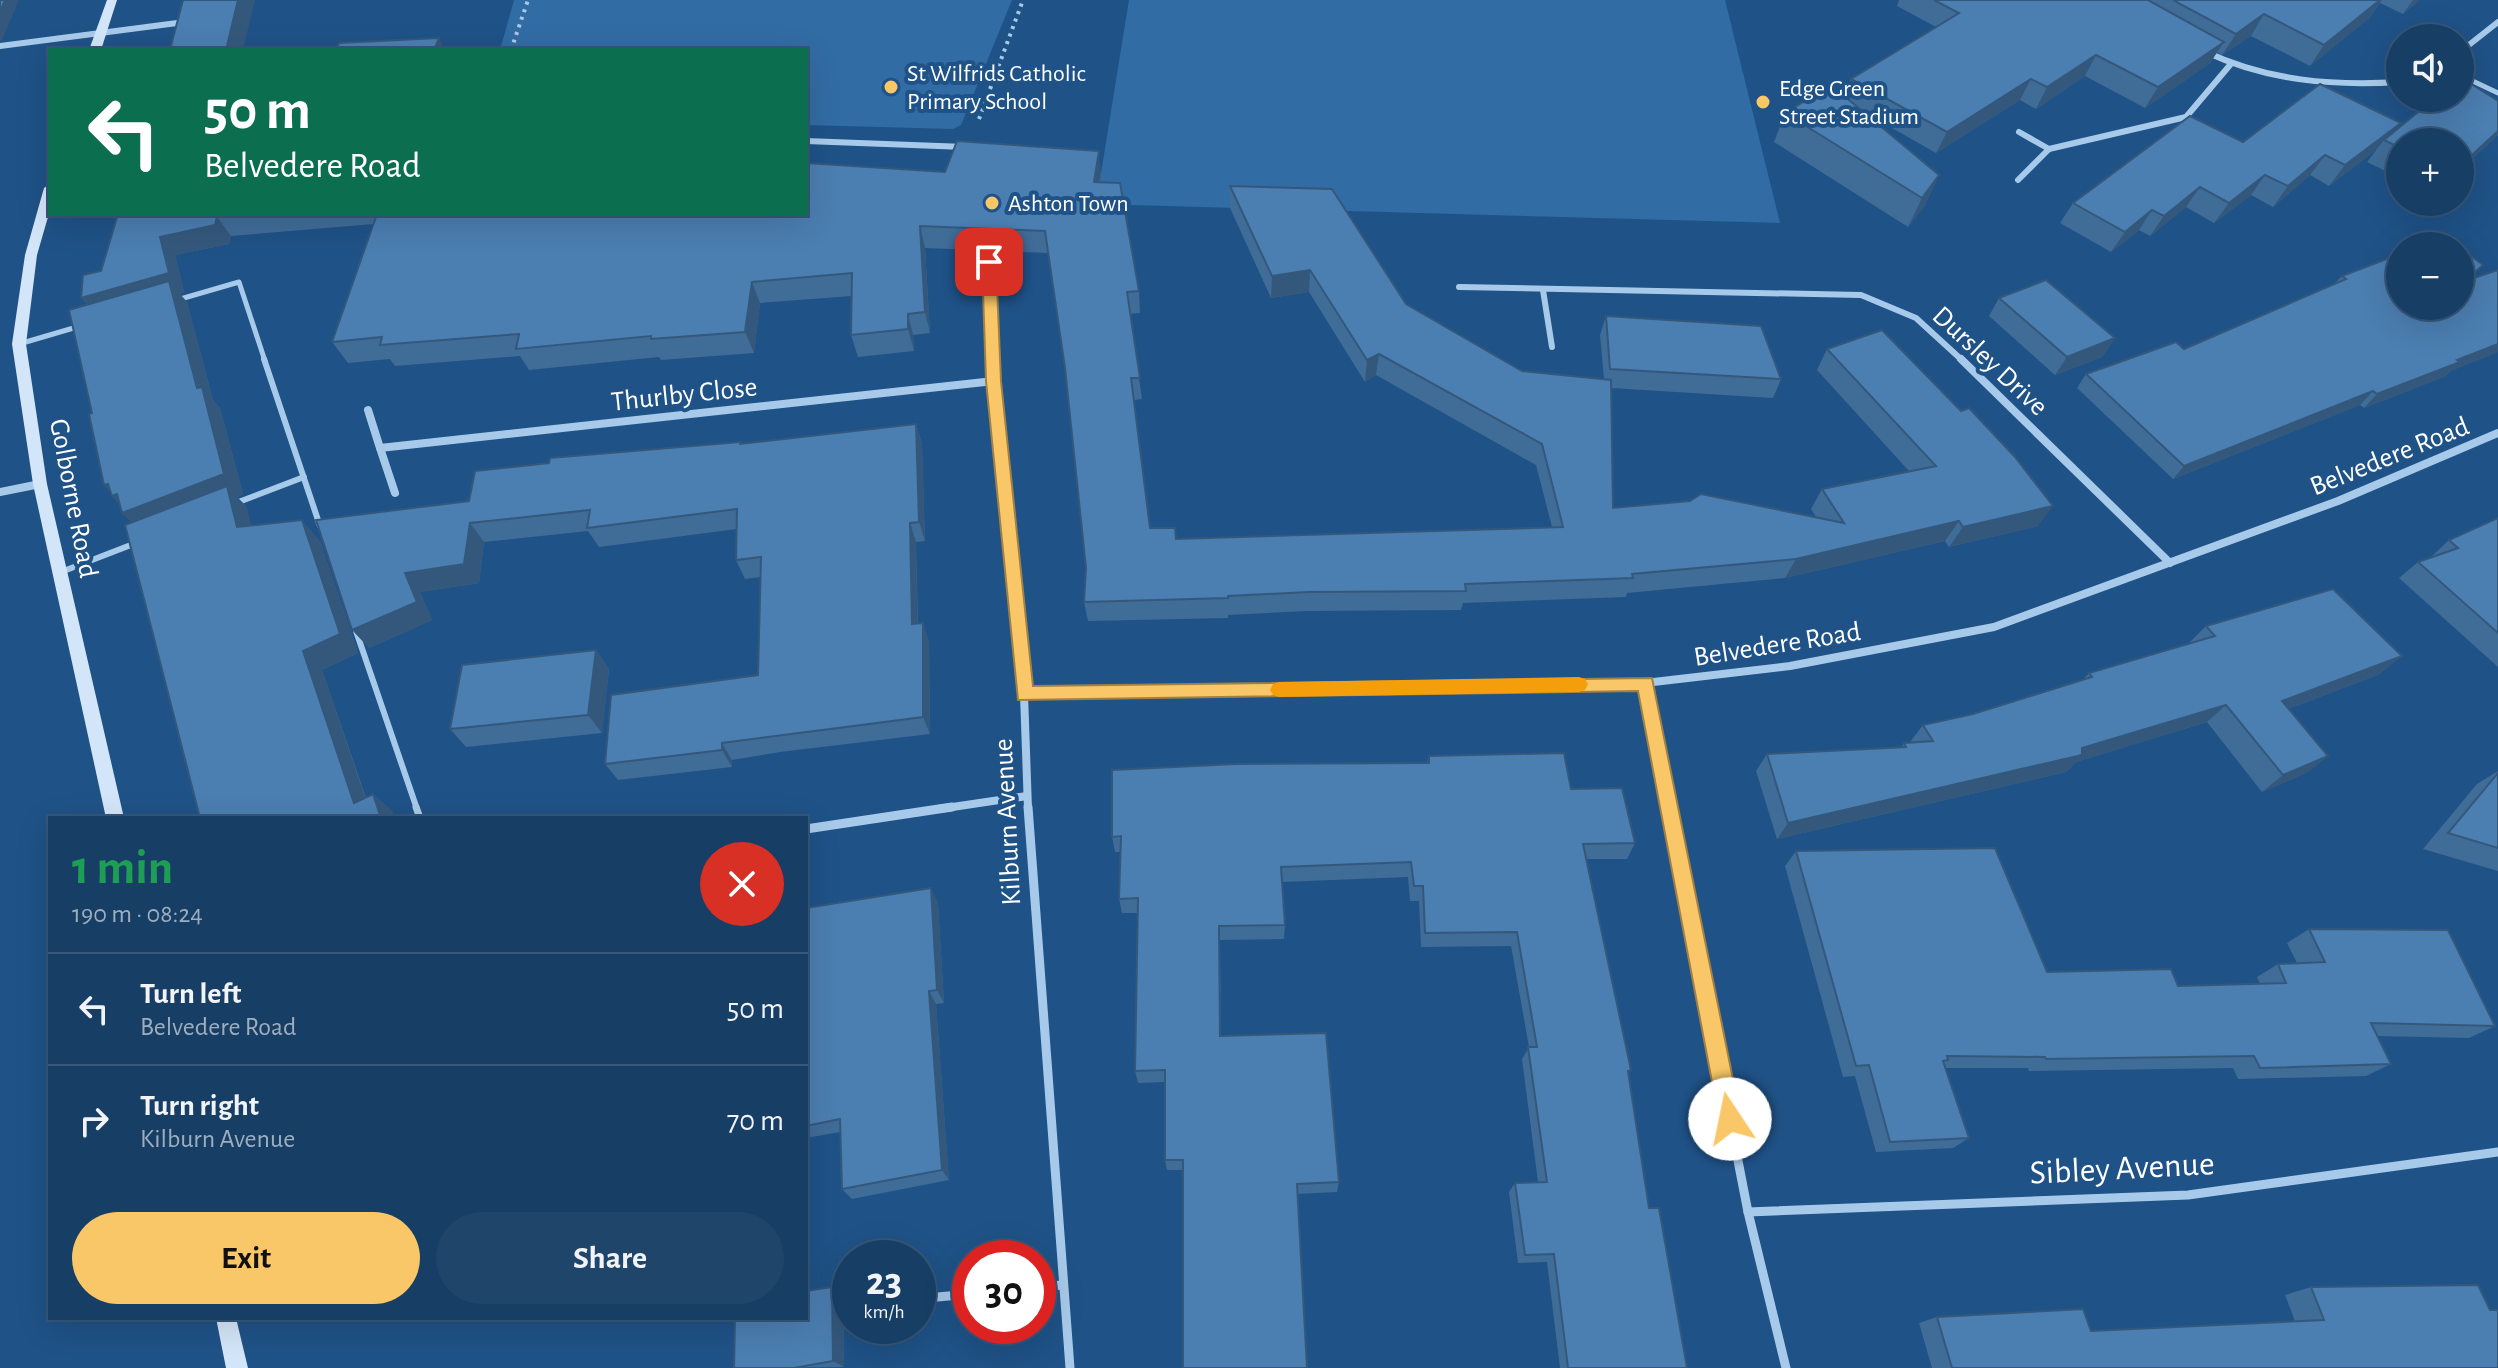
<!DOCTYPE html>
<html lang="en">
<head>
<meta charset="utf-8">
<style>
	:root { --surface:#173e65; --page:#20456b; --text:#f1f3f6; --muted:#9eaebf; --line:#365779; --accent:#f9c768 }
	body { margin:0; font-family:"Alegreya Sans",sans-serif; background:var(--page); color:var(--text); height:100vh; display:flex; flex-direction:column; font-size:30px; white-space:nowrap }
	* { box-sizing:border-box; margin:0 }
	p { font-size:26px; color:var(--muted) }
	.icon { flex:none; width:44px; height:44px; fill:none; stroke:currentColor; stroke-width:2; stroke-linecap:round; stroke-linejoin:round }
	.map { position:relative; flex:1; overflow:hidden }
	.side { position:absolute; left:48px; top:816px; width:760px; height:504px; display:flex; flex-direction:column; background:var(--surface); border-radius:0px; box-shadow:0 8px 32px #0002,0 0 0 2px var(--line) }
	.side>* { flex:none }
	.guide { position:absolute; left:48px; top:48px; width:760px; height:168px; border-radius:0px; box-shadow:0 8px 32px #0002,0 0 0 2px var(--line); background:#0b6e4f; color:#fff; overflow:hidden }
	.fabs { position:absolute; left:2386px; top:24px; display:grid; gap:16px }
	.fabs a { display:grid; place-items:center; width:88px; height:88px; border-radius:50%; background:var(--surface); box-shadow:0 8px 32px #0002,0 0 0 2px var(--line); font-size:40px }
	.speed { position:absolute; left:832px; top:1240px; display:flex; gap:16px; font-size:40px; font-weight:700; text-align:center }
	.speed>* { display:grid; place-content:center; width:104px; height:104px; border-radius:50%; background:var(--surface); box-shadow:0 8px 32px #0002,0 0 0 2px var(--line); line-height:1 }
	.speed small { font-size:20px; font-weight:400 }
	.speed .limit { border:12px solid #d22; background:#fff; color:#111 }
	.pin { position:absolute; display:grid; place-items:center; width:68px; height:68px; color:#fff; margin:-34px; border-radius:16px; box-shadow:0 4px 12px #0006 }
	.me { position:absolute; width:88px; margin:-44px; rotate:349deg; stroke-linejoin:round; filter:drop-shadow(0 0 6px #0008) }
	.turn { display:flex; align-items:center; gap:28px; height:168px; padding:0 24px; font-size:36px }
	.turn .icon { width:104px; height:104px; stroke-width:2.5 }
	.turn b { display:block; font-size:56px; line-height:68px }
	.round { display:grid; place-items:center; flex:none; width:84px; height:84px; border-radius:42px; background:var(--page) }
	.headline { display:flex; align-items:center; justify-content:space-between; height:136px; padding:0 24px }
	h1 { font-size:48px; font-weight:700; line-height:60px; color:#1e9e55 }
	.action { display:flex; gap:16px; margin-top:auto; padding:16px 24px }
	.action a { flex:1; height:92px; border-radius:48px; background:var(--accent); color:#111; font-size:32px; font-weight:700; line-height:92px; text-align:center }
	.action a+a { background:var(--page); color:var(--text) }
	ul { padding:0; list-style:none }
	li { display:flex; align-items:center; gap:24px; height:112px; padding:0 24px; border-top:2px solid var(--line) }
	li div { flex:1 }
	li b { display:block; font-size:30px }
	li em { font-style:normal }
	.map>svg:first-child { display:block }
	.green { fill:#326ca4 }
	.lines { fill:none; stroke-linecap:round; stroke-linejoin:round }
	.path { stroke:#a8caea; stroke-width:4; stroke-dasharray:3 5; stroke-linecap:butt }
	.service-far2 { stroke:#a8caea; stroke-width:5 }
	.service-far1 { stroke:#a8caea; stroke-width:6 }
	.service { stroke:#a8caea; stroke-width:7 }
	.minor-far2 { stroke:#a8caea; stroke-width:6 }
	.minor-far1 { stroke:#a8caea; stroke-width:8 }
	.minor { stroke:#a8caea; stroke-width:9 }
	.secondary { fill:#d3e5f8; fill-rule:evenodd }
	.wall { fill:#406c98 }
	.shaded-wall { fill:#34587c }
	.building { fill:#4b7eb1; stroke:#34587c; stroke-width:2 }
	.route { fill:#f9c768; stroke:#a28144; stroke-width:2 }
	.slow { fill:#f59e0b }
	.poi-dot { fill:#f9c768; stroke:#1f5287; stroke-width:3 }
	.labels { text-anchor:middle; stroke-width:8; stroke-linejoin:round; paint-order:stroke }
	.far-poi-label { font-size:24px; fill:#fff; stroke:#1f5287; text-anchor:start }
	.street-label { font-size:28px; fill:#fff; stroke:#1f5287 }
	.near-street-label { font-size:34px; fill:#fff; stroke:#1f5287 }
</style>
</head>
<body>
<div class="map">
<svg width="2498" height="1368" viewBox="0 0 2498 1368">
	<rect width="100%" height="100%" fill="#1f5287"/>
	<g class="green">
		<polygon points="514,0 1012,0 961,125 953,129 806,125 806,50 500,50"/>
		<polygon points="1129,0 1725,0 1780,223 1096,204"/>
	</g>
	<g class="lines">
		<g class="path">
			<polyline points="511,50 528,0"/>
			<polyline points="979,119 1023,0"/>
		</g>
		<g class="service-far2">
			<polyline points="2460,75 2498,93"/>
			<polyline points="177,300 239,282 265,361"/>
			<polyline points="19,344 77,327"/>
		</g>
		<g class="service-far1">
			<polyline points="264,359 320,526"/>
			<polyline points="236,503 304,477"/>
			<polyline points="61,572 136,543"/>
			<polyline points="356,631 417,809"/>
		</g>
		<polyline class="service" points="416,807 420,818"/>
		<g class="minor-far2">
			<polyline points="0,46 185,22"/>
			<path d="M2206 52C2268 81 2332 86 2400 82"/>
			<polyline points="2460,52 2498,22"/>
			<polyline points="2019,132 2049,149"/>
			<polyline points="806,141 965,147"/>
			<polyline points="2018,180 2049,149 2186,117 2230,65"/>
			<polyline points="989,262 993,361"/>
			<polyline points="1459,287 1861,295 1916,318 1963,361"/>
			<polyline points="1543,290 1552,347"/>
		</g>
		<g class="minor-far1">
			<polyline points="993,359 1024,694 1028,809"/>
			<polyline points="1961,359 2170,563"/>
			<polyline points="368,410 380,448 994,381"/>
			<polyline points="380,448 395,493"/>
			<polyline points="0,492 40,484"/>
			<polyline points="1645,683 1670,809"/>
			<polyline points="1024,694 1645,683 1790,666 1994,627 2338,501 2498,433"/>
			<polyline points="939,809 1027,796"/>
		</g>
		<g class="minor">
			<polyline points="1028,807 1070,1368"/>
			<polyline points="1669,807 1748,1212 1786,1368"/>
			<polyline points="806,829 952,807"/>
			<polyline points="1748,1212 2188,1195 2498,1152"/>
			<polyline points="1038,1287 1063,1285"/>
			<polyline points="927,1298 970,1294"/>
		</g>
		<g class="secondary">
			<polygon points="107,0 117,0 101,50 89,50"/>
			<polygon points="50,184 50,210 37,255 26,344 47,484 124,818 106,818 33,484 12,344 25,255 44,188"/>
			<polygon points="216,1318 236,1318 248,1368 226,1368"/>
		</g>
	</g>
	<g class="wall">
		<polygon points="1899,0 2420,0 2403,14 2380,3 2369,18 2310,66 2251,36 2222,55 2217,52 2210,63 2145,108 2085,76 2036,109 2020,100 1936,153 1862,111 1939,175 1925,205 1908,227 1774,142 1785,113 1844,96 1851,79 1936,27 1897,6"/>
		<polygon points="2498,101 2498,135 2460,170 2460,142 2400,142 2400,178 2367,162 2377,149 2329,186 2310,175 2273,207 2251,195 2214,223 2186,207 2150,236 2139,230 2111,252 2060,223 2073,203 2401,123 2393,133"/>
		<polygon points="945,172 1101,173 1100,183 1139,291 1140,313 1130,314 1142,399 1134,400 1150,528 1176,539 1552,527 1536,465 1376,375 1365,382 1309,292 1271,298 1230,208 1230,186 1406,304 1522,371 1604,379 1600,335 1606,316 1781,379 1773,398 1611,388 1613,508 1817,518 1811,509 1822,489 1909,471 1817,370 1827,349 2038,526 1949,547 1945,541 1785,578 1627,593 1626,597 1463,603 1461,610 1307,611 1228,615 1228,618 1088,621 1084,602 1086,568 1065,368 1048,253 925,248 930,333 913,335 914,351 858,357 851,335 852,296 760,303 754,353 661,360 659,357 529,370 520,356 395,366 390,359 348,363 332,342 374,224 231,236 229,244 175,255 184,292 179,293 187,302 213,400 220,408 243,494 237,497 246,506 251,526 320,541 358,653 322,670 366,798 373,794 392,811 394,818 200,818 132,522 122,513 120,504 112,496 92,413 88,305 101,271 118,214 806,214"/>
		<polygon points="2498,270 2498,352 2450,371 2446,376 2364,408 2360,405 2173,479 2077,388 2086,374 2184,349 2334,284 2342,276 2468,280"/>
		<polygon points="1999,298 2115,338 2102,357 2055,375 1989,316"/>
		<polygon points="916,424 922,444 925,541 916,542 918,623 929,641 930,734 780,752 732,760 732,767 618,780 605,764 758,675 761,577 745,579 736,560 737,529 599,547 588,531 484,542 479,583 420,592 432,620 369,648 469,501 741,444"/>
		<polygon points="2498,518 2498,667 2399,578 2418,562 2431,557 2449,540"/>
		<polygon points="2206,626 2380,674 2288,709 2328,756 2306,773 2262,792 2207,722 2076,762 2066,772 1777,839 1756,771 1767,754 1901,748 1904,743 1910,742 1923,725 1973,714 2083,680 2089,673 2187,645"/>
		<polygon points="596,650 609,669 602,733 466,747 450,729"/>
		<polygon points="1429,756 1571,789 1635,843 1627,859 1586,859 1631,1070 1628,1074 1649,1208 1687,1368 1560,1368 1547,1262 1518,1263 1509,1192 1515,1183 1538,1182 1522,1059 1529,1047 1511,946 1421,947 1419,901 1410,901 1408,877 1282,882 1285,925 1284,939 1220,940 1221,1036 1339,1182 1337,1192 1297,1194 1183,1170 1167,1170 1165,1160 1165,1082 1138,1083 1135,1071 1138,913 1122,913 1119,899 1120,852 1115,852 1112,837 1427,763"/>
		<polygon points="2498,771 2498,871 2423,849 2477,784"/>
		<polygon points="1796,851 2047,972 2178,986 2260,984 2257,977 2278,964 2297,963 2287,943 2309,929 2495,1026 2469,1038 2377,1036 2391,1064 2366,1076 2238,1079 2233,1068 2029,1071 2028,1068 1945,1068 1969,1138 1953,1148 1876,1152 1855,1076 1843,1077 1785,866"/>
		<polygon points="938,903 944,1003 936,1004 949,1180 852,1199 842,1189 840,1132 806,1138 806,908"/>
		<polygon points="832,1287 843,1295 844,1367 734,1368"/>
		<polygon points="2311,1287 2490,1310 2498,1368 1932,1368 1919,1323 1937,1317 2091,1331 2295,1321 2285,1295"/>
	</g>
	<g class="shaded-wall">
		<polygon points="5,0 19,0 2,40 0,41 0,12"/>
		<polygon points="238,0 255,0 243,50 226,50"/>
		<polygon points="2380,0 2382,0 2369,18 2310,66 2324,45"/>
		<polygon points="2413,0 2420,0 2403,14"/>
		<polygon points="2264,14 2251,36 2222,55 2236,34"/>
		<polygon points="439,38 445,50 434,50"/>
		<polygon points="2224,42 2210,63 2145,108 2158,87"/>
		<polygon points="2096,55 2085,76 2036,109 2047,87"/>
		<polygon points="2031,79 2020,100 1936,153 1947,132"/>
		<polygon points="2401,123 2387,141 2384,140 2377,149 2329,186 2345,165"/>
		<polygon points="2498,131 2498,135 2460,170 2460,166"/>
		<polygon points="1099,151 1101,173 1096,204 1094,182"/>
		<polygon points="2325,155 2310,175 2273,207 2288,186"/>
		<polygon points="1939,175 1925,205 1908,227 1922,198"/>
		<polygon points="2265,175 2251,195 2214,223 2229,203"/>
		<polygon points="2200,187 2186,207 2150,236 2164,216"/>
		<polygon points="2152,210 2139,230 2111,252 2125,232"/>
		<polygon points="217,217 231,236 229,244 175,255 184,292 179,293 187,302 213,400 220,408 243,494 237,497 246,506 257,547 143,533 122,513 127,511 112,496 114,495 104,485 98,316 81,298 160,237"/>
		<polygon points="920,226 925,248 930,333 925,312"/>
		<polygon points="1310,270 1309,292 1271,298 1272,276"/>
		<polygon points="752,282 760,303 754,353 745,332"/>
		<polygon points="908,314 913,335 914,351 908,329"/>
		<polygon points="2115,338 2102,357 2055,375 2067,357"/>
		<polygon points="2498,344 2498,352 2450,371 2446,376 2364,408 2377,394"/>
		<polygon points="1379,354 1376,375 1365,382 1367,360"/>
		<polygon points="2373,391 2360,405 2173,479 2184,466"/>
		<polygon points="916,424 922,444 925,541 919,522"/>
		<polygon points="2053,506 2038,526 1949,547 1963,527"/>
		<polygon points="302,520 320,541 358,653 322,670 372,818 354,803 303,651"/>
		<polygon points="1959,521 1945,541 1785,578 1796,559"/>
		<polygon points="470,523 484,542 479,583 420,592 432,620 369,648 352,630 405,573"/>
		<polygon points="910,523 916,542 918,642 912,624"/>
		<polygon points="923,623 929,641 930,734 923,717"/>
		<polygon points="596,650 609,669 602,733 588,715"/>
		<polygon points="2402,656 2380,674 2261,719 2282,701"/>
		<polygon points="2226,705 2207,722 2076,762 2066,772 1777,839 1788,823 2082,748"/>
		<polygon points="722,743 732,760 732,767 722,750"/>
		<polygon points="2328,756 2306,773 2262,792 2283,775"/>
		<polygon points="373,794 392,811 394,818 381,818"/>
		<polygon points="931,888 938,903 944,1003 937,990"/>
		<polygon points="929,991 936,1004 949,1180 942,1170"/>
		<polygon points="832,1287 843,1295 844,1367 833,1361"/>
	</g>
	<g class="building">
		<polygon points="0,0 5,0 0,12"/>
		<polygon points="183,0 238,0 226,50 170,50"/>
		<polygon points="1934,0 2148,0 2224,42 2158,87 2096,55 2047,87 2031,79 1947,132 1851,79 1959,13"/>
		<polygon points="2173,0 2380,0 2324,45 2264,14 2236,34"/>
		<polygon points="439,38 434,50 336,50 339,43"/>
		<polygon points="2465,80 2498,101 2498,131 2460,166 2460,142 2400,142 2400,148 2384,140 2435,98 2460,98 2460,84"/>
		<polygon points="2320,84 2401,123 2345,165 2325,155 2288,186 2265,175 2229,203 2200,187 2164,216 2152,210 2125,232 2073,203 2190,116 2243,142"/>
		<polygon points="1831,85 1939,175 1922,198 1785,113"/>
		<polygon points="957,141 1099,151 1094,182 1120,183 1139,291 1127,292 1140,378 1131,378 1150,528 1175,528 1176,539 1563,527 1542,444 1379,354 1367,360 1310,270 1272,276 1230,186 1332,189 1406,304 1522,371 1611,380 1613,508 1690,501 1701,494 1844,523 1822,489 1936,466 1827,349 1882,330 1961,411 1969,408 2015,457 2053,506 1963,527 1959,521 1796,559 1632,574 1633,578 1465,584 1466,591 1309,592 1228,596 1228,598 1084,602 1086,568 1065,368 1045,231 920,226 925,312 908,314 908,329 851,335 852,273 752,282 745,332 651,339 651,336 516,349 519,334 380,345 382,337 332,342 377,214 806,214 806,163 945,172"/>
		<polygon points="118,214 254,214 217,217 215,225 160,237 169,273 81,298 83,275 101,271"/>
		<polygon points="2444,237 2457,246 2421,246"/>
		<polygon points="2460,248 2483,265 2465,281 2498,270 2498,344 2457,360 2460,362 2377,394 2373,391 2184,466 2086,374 2176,342 2184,349 2346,279 2342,276 2400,254 2400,306 2460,306"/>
		<polygon points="2046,280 2115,338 2067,357 1999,298"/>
		<polygon points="169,281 197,388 202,387 224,474 122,513 117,494 112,496 108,484 104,485 89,414 92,413 69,310"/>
		<polygon points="1606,316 1761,326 1781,379 1610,369"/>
		<polygon points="916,424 919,522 910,523 912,624 923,623 923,717 722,743 722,750 605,764 611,695 758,675 761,557 736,560 737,509 587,528 590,510 470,523 464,564 405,573 417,602 352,630 316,520 469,501 475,471 549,463 550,458 740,442 740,444"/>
		<polygon points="227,486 237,527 302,520 340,634 303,651 354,803 373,794 381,818 200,818 125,525"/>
		<polygon points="2498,518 2498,633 2418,562 2458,548 2449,540"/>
		<polygon points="2333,589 2402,656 2282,701 2328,756 2283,775 2226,705 2082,748 2082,755 1788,823 1767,754 1906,747 1904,743 1933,741 1923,725 1973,714 2092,677 2089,673 2215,636 2206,626"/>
		<polygon points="596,650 588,715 450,729 462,665"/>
		<polygon points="1564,753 1571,789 1622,788 1635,843 1583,844 1631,1070 1628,1071 1649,1208 1659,1208 1687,1368 1568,1368 1554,1254 1525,1255 1515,1183 1547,1182 1528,1047 1537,1047 1517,932 1425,933 1423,886 1414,886 1411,862 1281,867 1285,925 1219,926 1220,1036 1326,1033 1339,1182 1297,1184 1307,1368 1183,1368 1183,1160 1165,1160 1165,1070 1135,1071 1138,898 1119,899 1121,836 1112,837 1112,770 1236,764 1429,763 1429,756"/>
		<polygon points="2498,773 2498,848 2448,833"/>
		<polygon points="1995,848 2047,972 2171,969 2178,986 2286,983 2278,964 2325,962 2309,929 2448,930 2495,1026 2371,1023 2391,1064 2260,1068 2254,1056 2046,1059 2045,1057 1947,1056 1948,1060 1943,1061 1969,1138 1890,1142 1869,1065 1856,1066 1796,851"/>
		<polygon points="931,888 937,990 929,991 942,1170 842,1189 840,1119 806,1126 806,908"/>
		<polygon points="2478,1285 2490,1310 2498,1310 2498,1368 1952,1368 1937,1317 2083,1309 2091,1331 2324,1320 2311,1287"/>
		<polygon points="832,1287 833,1361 794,1368 734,1368 735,1318 806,1318 806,1291"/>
	</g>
	<polygon class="route" points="989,257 996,262 1001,381 1033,686 1652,678 1741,1119 1738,1127 1730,1130 1722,1127 1719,1119 1638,691 1018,700 986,381 982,262"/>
	<polygon class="slow" points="1579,677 1585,679 1588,684 1585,690 1579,692 1279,697 1273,695 1270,690 1273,684 1279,682"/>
	<g class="poi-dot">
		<circle cx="891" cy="87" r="8"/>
		<circle cx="1763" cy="102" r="8"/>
		<circle cx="992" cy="203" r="8"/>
	</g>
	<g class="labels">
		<g class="far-poi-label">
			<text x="907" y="81">St Wilfrids Catholic<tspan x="907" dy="28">Primary School</tspan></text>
			<text x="1779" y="96">Edge Green<tspan x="1779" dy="28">Street Stadium</tspan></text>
			<text x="1008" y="211">Ashton Town</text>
		</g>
		<g class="street-label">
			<text transform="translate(1991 360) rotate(43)" y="10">Dursley Drive</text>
			<text transform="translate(684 393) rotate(-6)" y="10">Thurlby Close</text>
			<text transform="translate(2389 455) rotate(-22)" y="10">Belvedere Road</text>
			<text transform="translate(75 498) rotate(79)" y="10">Golborne Road</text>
			<text transform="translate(1777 643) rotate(-9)" y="10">Belvedere Road</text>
			<text transform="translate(1006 822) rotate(-93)" y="10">Kilburn Avenue</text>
		</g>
		<g class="near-street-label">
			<text transform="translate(2122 1167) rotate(-3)" y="12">Sibley Avenue</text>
		</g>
	</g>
</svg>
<div class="fabs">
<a><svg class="icon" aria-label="sound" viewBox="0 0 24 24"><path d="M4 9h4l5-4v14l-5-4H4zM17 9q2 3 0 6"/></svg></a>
<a>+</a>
<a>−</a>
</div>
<div class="speed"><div>23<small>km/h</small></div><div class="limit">30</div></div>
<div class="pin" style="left:989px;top:262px;background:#d93025"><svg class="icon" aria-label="arrive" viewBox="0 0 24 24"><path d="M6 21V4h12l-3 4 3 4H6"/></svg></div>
<svg class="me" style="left:1730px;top:1119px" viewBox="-20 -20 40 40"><circle r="19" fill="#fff"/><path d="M0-13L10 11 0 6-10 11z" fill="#f9c768"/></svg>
<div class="guide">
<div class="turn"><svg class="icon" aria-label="left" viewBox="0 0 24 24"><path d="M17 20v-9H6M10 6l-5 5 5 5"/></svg><div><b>50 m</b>Belvedere Road</div></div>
</div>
<section class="side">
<div class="headline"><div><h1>1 min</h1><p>190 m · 08:24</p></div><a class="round" style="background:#d93025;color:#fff"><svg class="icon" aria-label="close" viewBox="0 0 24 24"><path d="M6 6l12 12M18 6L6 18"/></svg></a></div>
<ul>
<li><svg class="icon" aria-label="left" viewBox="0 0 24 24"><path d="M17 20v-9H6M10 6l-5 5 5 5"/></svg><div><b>Turn left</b><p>Belvedere Road</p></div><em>50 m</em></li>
<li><svg class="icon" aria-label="right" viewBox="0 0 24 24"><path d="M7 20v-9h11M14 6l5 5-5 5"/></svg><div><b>Turn right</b><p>Kilburn Avenue</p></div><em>70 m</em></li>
</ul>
<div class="action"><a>Exit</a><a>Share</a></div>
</section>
</div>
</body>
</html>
